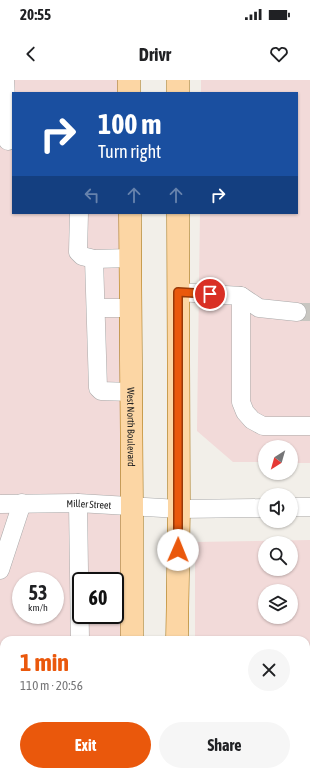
<!DOCTYPE html>
<html lang="en">
<head>
<meta charset="utf-8">
<style>
	:root { --surface:#fff; --page:#f6f6f6; --text:#202124; --muted:#757577; --accent:#ea580c }
	body { margin:0; font-family:"Asap Condensed",sans-serif; background:var(--page); color:var(--text); height:100vh; display:flex; flex-direction:column; font-size:15px; white-space:nowrap }
	* { box-sizing:border-box; margin:0 }
	p { font-size:13px; color:var(--muted) }
	.icon { flex:none; width:22px; height:22px; fill:none; stroke:currentColor; stroke-width:2; stroke-linecap:round; stroke-linejoin:round }
	.map { position:relative; flex:1; overflow:hidden }
	.drawer { position:absolute; left:0px; top:556px; width:310px; height:140px; display:flex; flex-direction:column; background:var(--surface); border-radius:12px 12px 0 0; box-shadow:0 1px 3px #0004 }
	.drawer>* { flex:none }
	.guide { position:absolute; left:12px; top:12px; width:286px; height:122px; border-radius:0px; box-shadow:0 1px 3px #0004; background:#1a4fa0; color:#fff; overflow:hidden }
	.needle { width:26px; rotate:217deg }
	.buttons { position:absolute; left:258px; top:360px; display:grid; gap:8px }
	.buttons a { display:grid; place-items:center; width:40px; height:40px; border-radius:50%; background:var(--surface); box-shadow:0 1px 3px #0004; font-size:20px }
	.speed { position:absolute; left:12px; top:492px; display:flex; gap:8px; font-size:20px; font-weight:700; text-align:center }
	.speed>* { display:grid; place-content:center; width:52px; height:52px; border-radius:50%; background:var(--surface); box-shadow:0 1px 3px #0004; line-height:1 }
	.speed small { font-size:10px; font-weight:400 }
	.speed .limit { border:2px solid #111; border-radius:6px; background:#fff; color:#111 }
	.pin { position:absolute; display:grid; place-items:center; width:34px; height:34px; color:#fff; margin:-17px; border:2px solid #fff; border-radius:50%; box-shadow:0 1px 4px #0007 }
	.me { position:absolute; width:44px; margin:-22px; rotate:1deg; stroke-linejoin:round; filter:drop-shadow(0 0 3px #0008) }
	.turn { display:flex; align-items:center; gap:14px; height:84px; padding:0 20px; font-size:18px }
	.turn .icon { width:52px; height:52px; stroke-width:2.5 }
	.turn b { display:block; font-size:28px; line-height:34px }
	.lanes { display:flex; align-items:center; height:38px; padding:0 20px; background:#0003; justify-content:center; gap:20px; direction:ltr }
	.lanes .off { opacity:.35 }
	.round { display:grid; place-items:center; flex:none; width:42px; height:42px; border-radius:21px; background:var(--page) }
	.headline { display:flex; align-items:center; justify-content:space-between; height:68px; padding:0 20px }
	h1 { font-size:24px; font-weight:700; line-height:30px; color:var(--accent) }
	.button { display:flex; gap:8px; margin-top:auto; padding:8px 20px }
	.button a { flex:1; height:46px; border-radius:24px; background:var(--accent); color:#fff; font-size:16px; font-weight:700; line-height:46px; text-align:center }
	.button a+a { background:var(--page); color:var(--text) }
	.status { display:flex; justify-content:space-between; align-items:center; height:28px; padding:0 20px; background:var(--surface); direction:ltr }
	.status svg { height:11px; fill:currentColor }
	header { display:flex; justify-content:space-between; align-items:center; height:52px; padding:0 20px; background:var(--surface); font-size:18px; font-weight:700 }
	.map>svg:first-child { display:block }
	.commercial { fill:#f2dad9; fill-rule:evenodd }
	.lines { fill:none; stroke-linecap:round; stroke-linejoin:round }
	.minor-tunnel { stroke:#c8c6c1; stroke-width:18; stroke-dasharray:18 9; stroke-linecap:butt }
	.minor-casing { stroke:#a9a9a9; stroke-width:19 }
	.major-casing { stroke:#a06b00; stroke-width:23 }
	.minor { stroke:#fff; stroke-width:18 }
	.major { stroke:#fcd6a4; stroke-width:22 }
	.route-casing { stroke:#983908; stroke-width:10 }
	.route { stroke:#ea580c; stroke-width:7 }
	.labels { text-anchor:middle; stroke-width:3.5; stroke-linejoin:round; paint-order:stroke }
	.street-label { font-size:10px; fill:#222; stroke:#fff }
</style>
</head>
<body>
<div class="status"><b>20:55</b><svg viewBox="0 0 49 12"><path d="M0 12V9h3v3zM5 12V6h3v6zM10 12V3h3v9zM15 12V0h3v12zM26 1h20v11H26zM47 4h2v5h-2z"/></svg></div>
<header><svg class="icon" aria-label="back" viewBox="0 0 24 24"><path d="M15 5l-7 7 7 7"/></svg>Drivr<svg class="icon" aria-label="heart" viewBox="0 0 24 24"><path d="M12 20l-8-8c-3-5 5-10 8-4 3-6 11-1 8 4z"/></svg></header>
<div class="map">
<svg width="310" height="696" viewBox="0 0 310 696">
	<rect width="100%" height="100%" fill="#f2efe9"/>
	<g class="commercial">
		<path d="M0 0H120V13H13V133H120L123 426 121 435 122 560H4V692H122V696H0ZM21 501H55V535H21ZM81 501H115V535H81Z"/>
		<polygon points="201,0 310,0 310,383 291,383 291,367 265,367 265,382 233,382 197,351 200,133 297,133 297,13 201,13"/>
		<path d="M310 460V696H195V692H306V560H195V462ZM265 463H291V489H265ZM265 511H291V537H265Z"/>
	</g>
	<g class="lines">
		<polyline class="minor-tunnel" points="297,232 310,232"/>
		<g class="minor-casing">
			<g id="minor">
				<polyline points="5,0 8,61"/>
				<polyline points="79,133 78,172 82,176 94,179 130,178"/>
				<polyline points="94,179 98,308 101,311 131,312"/>
				<polyline points="178,212 241,216 241,322 245,332 252,340 263,346 310,346"/>
				<polyline points="241,216 259,228 297,232"/>
				<polyline points="96,228 131,228"/>
				<polyline points="78,423 80,560"/>
				<path id="s1" d="M0 424 78 423 179 429 265 428"/>
				<polyline points="291,427 310,427"/>
				<polyline points="0,490 22,423"/>
				<polyline points="115,521 132,521"/>
				<polyline points="306,609 310,606"/>
				<polyline points="82,692 82,696"/>
				<polyline points="229,692 229,696"/>
				<polyline points="271,692 271,696"/>
			</g>
		</g>
		<g class="major-casing">
			<g id="major">
				<polyline points="129,0 129,13"/>
				<polyline points="178,0 178,13"/>
				<path id="s2" d="M130 133 132 426V560"/>
				<polyline points="177,560 179,429 178,133"/>
				<polyline points="132,696 132,692"/>
				<polyline points="174,696 175,692"/>
			</g>
		</g>
		<use href="#minor" class="minor"/>
		<use href="#major" class="major"/>
	</g>
	<g class="lines">
		<g class="route-casing">
			<polyline id="route" points="178,470 178,212 210,214"/>
		</g>
		<use href="#route" class="route"/>
	</g>
	<g class="labels">
		<g class="street-label">
			<text dy="4" stroke="none"><textPath href="#s2" startOffset="214">West North Boulevard</textPath></text>
			<text dy="4" stroke="none"><textPath href="#s1" startOffset="89">Miller Street</textPath></text>
		</g>
	</g>
</svg>
<div class="buttons">
<a><svg class="needle" viewBox="-14 -14 28 28"><path d="M0-13l5 13h-10z" fill="#e53935"/><path d="M0 13l5-13h-10z" fill="#757577"/></svg></a>
<a><svg class="icon" aria-label="sound" viewBox="0 0 24 24"><path d="M4 9h4l5-4v14l-5-4H4zM17 9q2 3 0 6"/></svg></a>
<a><svg class="icon" aria-label="search" viewBox="0 0 24 24"><circle cx="10" cy="10" r="6"/><path d="M15 15l6 6"/></svg></a>
<a><svg class="icon" aria-label="layers" viewBox="0 0 24 24"><path d="M12 4l9 5-9 5-9-5zM3 14l9 5 9-5"/></svg></a>
</div>
<div class="speed"><div>53<small>km/h</small></div><div class="limit">60</div></div>
<div class="pin" style="left:210px;top:214px;background:#d93025"><svg class="icon" aria-label="arrive" viewBox="0 0 24 24"><path d="M6 21V4h12l-3 4 3 4H6"/></svg></div>
<svg class="me" style="left:178px;top:470px" viewBox="-20 -20 40 40"><circle r="19" fill="#fff"/><path d="M0-13L10 11 0 6-10 11z" fill="#ea580c"/></svg>
<div class="guide">
<div class="turn"><svg class="icon" aria-label="right" viewBox="0 0 24 24"><path d="M7 20v-9h11M14 6l5 5-5 5"/></svg><div><b>100 m</b>Turn right</div></div>
<div class="lanes"><svg class="icon off" aria-label="left" viewBox="0 0 24 24"><path d="M17 20v-9H6M10 6l-5 5 5 5"/></svg><svg class="icon off" aria-label="ahead" viewBox="0 0 24 24"><path d="M12 20V5M6 11l6-6 6 6"/></svg><svg class="icon off" aria-label="ahead" viewBox="0 0 24 24"><path d="M12 20V5M6 11l6-6 6 6"/></svg><svg class="icon" aria-label="right" viewBox="0 0 24 24"><path d="M7 20v-9h11M14 6l5 5-5 5"/></svg></div>
</div>
<section class="drawer">
<div class="headline"><div><h1>1 min</h1><p>110 m · 20:56</p></div><a class="round"><svg class="icon" aria-label="close" viewBox="0 0 24 24"><path d="M6 6l12 12M18 6L6 18"/></svg></a></div>
<div class="button"><a>Exit</a><a>Share</a></div>
</section>
</div>
</body>
</html>
